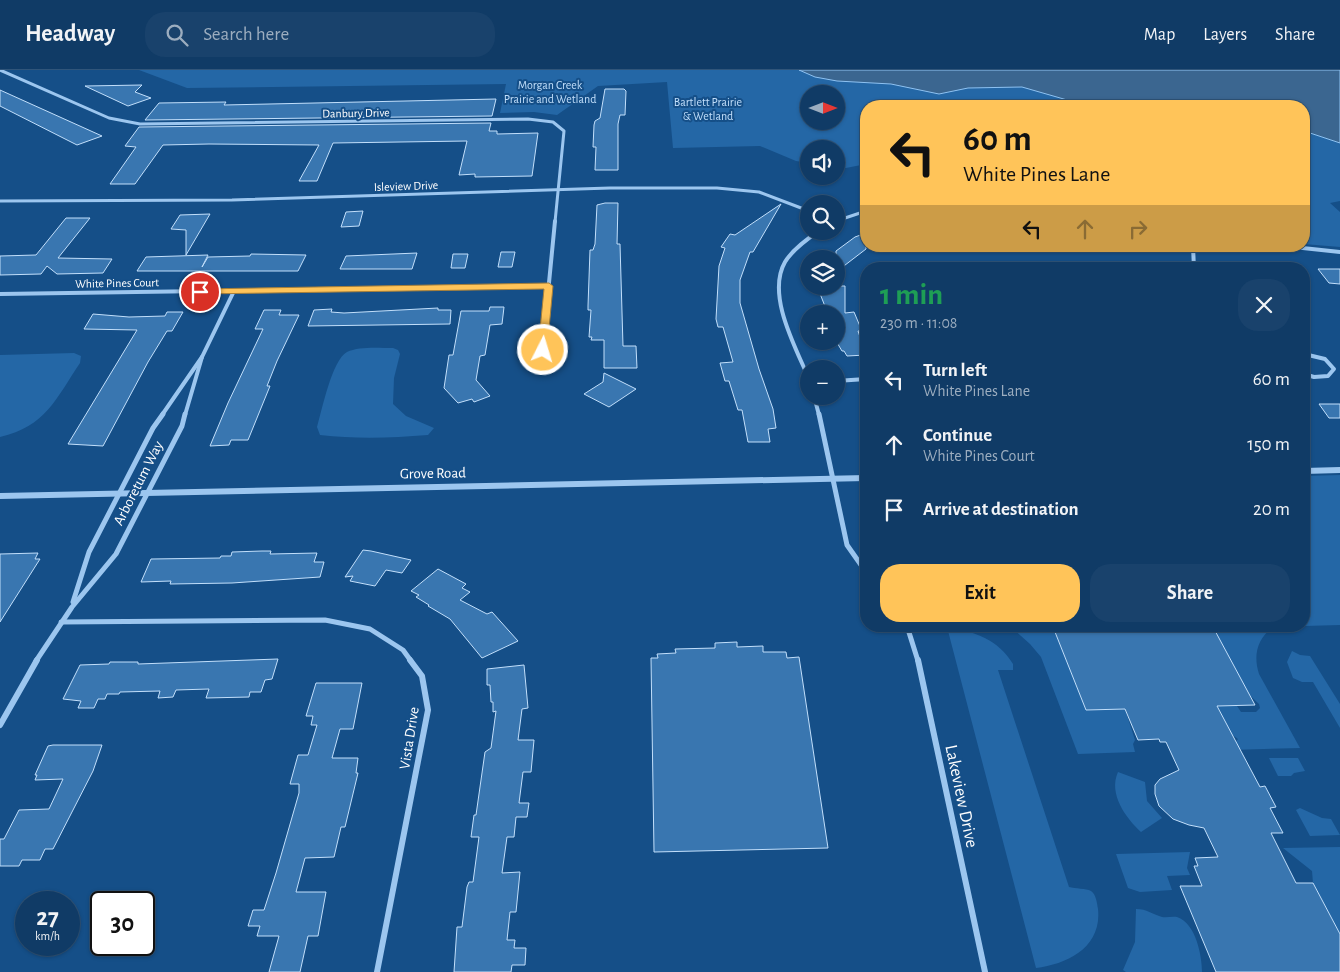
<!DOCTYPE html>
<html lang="en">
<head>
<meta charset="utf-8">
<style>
	:root { --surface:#103b66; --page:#19426c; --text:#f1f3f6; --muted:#9cadbf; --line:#30557a; --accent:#ffc459 }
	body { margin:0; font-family:"Alegreya Sans",sans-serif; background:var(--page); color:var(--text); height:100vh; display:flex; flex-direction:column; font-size:19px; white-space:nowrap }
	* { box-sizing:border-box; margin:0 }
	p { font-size:16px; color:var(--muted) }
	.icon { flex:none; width:28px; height:28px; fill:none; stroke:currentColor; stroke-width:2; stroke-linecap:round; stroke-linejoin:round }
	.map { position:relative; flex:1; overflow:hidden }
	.side { position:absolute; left:860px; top:192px; width:450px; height:370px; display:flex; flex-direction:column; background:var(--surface); border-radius:20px; box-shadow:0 1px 4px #0004,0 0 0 1px var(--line) }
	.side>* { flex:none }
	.top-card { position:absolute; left:860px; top:30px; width:450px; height:152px; border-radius:20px; box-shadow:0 1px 4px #0004,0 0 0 1px var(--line); background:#ffc459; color:#111; overflow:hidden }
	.needle { width:32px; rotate:90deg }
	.buttons { position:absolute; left:800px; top:15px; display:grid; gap:10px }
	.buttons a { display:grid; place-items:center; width:45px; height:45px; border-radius:50%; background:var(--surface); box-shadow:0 1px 4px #0004,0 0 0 1px var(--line); font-size:25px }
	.speed { position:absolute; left:15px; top:821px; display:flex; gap:10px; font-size:25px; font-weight:700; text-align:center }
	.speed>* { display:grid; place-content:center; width:65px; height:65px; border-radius:50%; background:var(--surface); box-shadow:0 1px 4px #0004,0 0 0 1px var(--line); line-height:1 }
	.speed small { font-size:12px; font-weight:400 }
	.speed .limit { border:2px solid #111; border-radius:8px; background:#fff; color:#111 }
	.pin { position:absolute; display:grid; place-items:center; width:42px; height:42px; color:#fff; margin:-21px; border:2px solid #fff; border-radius:50%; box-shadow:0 1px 5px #0007 }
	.me { position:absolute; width:55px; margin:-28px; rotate:5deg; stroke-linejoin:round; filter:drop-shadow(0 0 4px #0008) }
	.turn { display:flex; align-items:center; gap:18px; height:105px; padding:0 20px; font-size:22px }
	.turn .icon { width:65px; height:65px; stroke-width:2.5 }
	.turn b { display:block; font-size:35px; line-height:42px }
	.lanes { display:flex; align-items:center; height:48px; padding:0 20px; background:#0003; justify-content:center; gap:25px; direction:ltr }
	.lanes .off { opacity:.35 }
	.round { display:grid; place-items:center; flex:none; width:52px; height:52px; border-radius:20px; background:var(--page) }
	.summary { display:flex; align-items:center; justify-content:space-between; height:85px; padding:0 20px }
	h1 { font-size:30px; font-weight:700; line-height:38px; color:#1e9e55 }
	.button { display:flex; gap:10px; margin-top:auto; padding:10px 20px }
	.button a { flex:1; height:58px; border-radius:20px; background:var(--accent); color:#111; font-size:20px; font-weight:700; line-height:58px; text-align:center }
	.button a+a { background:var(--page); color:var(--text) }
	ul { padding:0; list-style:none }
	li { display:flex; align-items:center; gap:15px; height:65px; padding:0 20px }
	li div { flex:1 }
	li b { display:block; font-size:19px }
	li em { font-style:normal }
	header { display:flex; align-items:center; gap:30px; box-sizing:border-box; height:70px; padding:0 25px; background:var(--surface); border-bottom:1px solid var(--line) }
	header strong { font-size:24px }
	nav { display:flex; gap:28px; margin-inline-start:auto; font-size:18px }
	.search { width:350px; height:45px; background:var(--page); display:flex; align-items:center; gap:12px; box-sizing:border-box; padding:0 18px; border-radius:20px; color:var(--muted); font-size:19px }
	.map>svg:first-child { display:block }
	.green { fill:#2467a6; fill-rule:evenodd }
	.water { fill:#3b6690; stroke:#8ec2f2 }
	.building { fill:#3976b0; stroke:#c2dffb }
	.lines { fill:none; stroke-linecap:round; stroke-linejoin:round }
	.minor-far3 { stroke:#9cc6ef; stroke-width:3 }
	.minor-far2 { stroke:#9cc6ef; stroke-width:4 }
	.minor-far1 { stroke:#9cc6ef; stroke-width:5 }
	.minor { stroke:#9cc6ef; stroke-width:6 }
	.tertiary { fill:#9cc6ef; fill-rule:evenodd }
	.route { fill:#ffc459; stroke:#a67f3a }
	.labels { text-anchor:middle; stroke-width:4; stroke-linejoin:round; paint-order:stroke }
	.far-park-label { font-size:12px; fill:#c2dffb; stroke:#154f88 }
	.far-street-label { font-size:12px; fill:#fff; stroke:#154f88 }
	.street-label { font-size:15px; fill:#fff; stroke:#154f88 }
	.near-street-label { font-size:18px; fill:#fff; stroke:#154f88 }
</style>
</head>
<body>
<header>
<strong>Headway</strong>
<div class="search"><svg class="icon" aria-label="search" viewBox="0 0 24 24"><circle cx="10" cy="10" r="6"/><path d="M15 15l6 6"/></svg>Search here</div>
<nav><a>Map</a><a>Layers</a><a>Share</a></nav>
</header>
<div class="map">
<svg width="1340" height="902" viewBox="0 0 1340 902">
	<rect width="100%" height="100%" fill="#154f88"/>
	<g class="green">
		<path d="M139 0H1340V131L1330 133 1340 142V177L1304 174V36H866V94L846 98 836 96V79H809V93L796 91 760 76 673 78 667 12 598 16 557 45 534 42 500 43 506 14 187 18ZM809 24H836V51H809Z"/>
		<path d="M393 278 398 280 400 284 394 308 393 334 406 346 434 358 428 365C391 368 356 369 320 365L317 357C322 340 332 290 347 282 359 276 380 278 393 278Z"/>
		<path d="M74 283 81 286 80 293C55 330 46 356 0 367V285Z"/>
		<polygon points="1340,405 1340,555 1304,556 1304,406"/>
		<polygon points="1010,556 1090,556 1092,561 1055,562 1086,640 1125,639 1135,670 1133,674 1135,682 1078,684 1041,587 1030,574"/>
		<path d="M1176 556H1274C1257 569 1253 585 1259 604L1300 678 1229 680 1238 669 1231 664 1217 636H1237L1241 642H1256L1260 638 1259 634Z"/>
		<path d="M947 557C974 561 999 570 1013 594V600H998L1069 817C1075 819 1086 818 1091 821 1096 824 1097 833 1098 839 1102 877 1068 894 1036 898Z"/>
		<polygon points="1292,581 1300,585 1310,586 1340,634 1340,658 1313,612 1302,612 1293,608 1287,592"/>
		<polygon points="1269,688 1298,688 1305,701 1294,703 1291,706 1278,706"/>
		<path d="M1118 702 1145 712 1147 731 1162 748 1141 762C1126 748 1108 724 1118 702Z"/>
		<polygon points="1300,738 1322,748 1331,749 1340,765 1310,766 1296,740"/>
		<polygon points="1340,777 1340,864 1313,813 1312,801 1283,778"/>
		<polygon points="1190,782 1187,798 1190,805 1167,806 1172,820 1140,822 1128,818 1116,784"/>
		<path d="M1136 839C1147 839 1152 844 1162 847 1167 848 1172 846 1177 847 1196 853 1202 886 1202 902H1126L1123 900 1135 872Z"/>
	</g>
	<polygon class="water" points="799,0 1340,0 1340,73 1304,61 1304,36 1088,36 1022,17 968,18 939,24 891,14 837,11 815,7"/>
	<g class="building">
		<polygon points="142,15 135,22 151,28 128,36 85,16"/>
		<polygon points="605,19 624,19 626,21 625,45 620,45 618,54 618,100 595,100 596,77 593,77 594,55 595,51 600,48"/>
		<polygon points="0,20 31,34 102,66 77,75 0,36"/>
		<polygon points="496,29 492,46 145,50 159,33 226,32 224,35"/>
		<polygon points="491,53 489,61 497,61 497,64 538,63 532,106 475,107 475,104 459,105 467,71 333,73 317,111 299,111 319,75 209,74 163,75 135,114 110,114 136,77 125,76 139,57"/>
		<polygon points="605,133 618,133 617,174 620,174 623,276 636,276 637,298 604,298 604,270 591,270 592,267 589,267 591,240 588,240 588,236 590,180 593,180 595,174 597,135"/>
		<polygon points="781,134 753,182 750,182 740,210 740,233 759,299 773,339 776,358 768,359 770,372 748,372 742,340 738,340 729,311 725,311 720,293 733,292 723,257 718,257 716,249 719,196 725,178 721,177 730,164 735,165"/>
		<polygon points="363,141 359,156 341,157 346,142"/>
		<polygon points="210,144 186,185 186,160 171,159 180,145"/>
		<polygon points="66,148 90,148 58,188 112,189 103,203 57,204 47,196 41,204 0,205 0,186 36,185"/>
		<polygon points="866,163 866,179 836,202 836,181 855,167"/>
		<polygon points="501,182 515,182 512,197 498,197"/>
		<polygon points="417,183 412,199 340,199 346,186"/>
		<polygon points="251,184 306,185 298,201 137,201 146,187 208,185 202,197 208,187 250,186"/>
		<polygon points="453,184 468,184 465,198 451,198"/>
		<polygon points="1318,199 1340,199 1340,214 1329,213"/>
		<polygon points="817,216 845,216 845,243 854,242 862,261 858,261 866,285 847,286 844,281 842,281 836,271 836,244 828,244"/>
		<polygon points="490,237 504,237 502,254 490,255 485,285 480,286 476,310 490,326 474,332 472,329 458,333 444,318 449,285 453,285 461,241 489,241"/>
		<polygon points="438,238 438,240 451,240 450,254 308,256 314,240 332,239 331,242 344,243"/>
		<polygon points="264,240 281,240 279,245 299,245 277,291 267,316 270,316 248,370 231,370 229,375 210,376 228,333 263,259 255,259"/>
		<polygon points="167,242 183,242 172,261 167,261 148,292 103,376 68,374 137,260 84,259 93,244 129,247 165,246"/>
		<polygon points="604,303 636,319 609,337 584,324 603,312"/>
		<polygon points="1319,334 1340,334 1340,348 1329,348"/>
		<polygon points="363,480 371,481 411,490 402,503 386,500 375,516 350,511 353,506 345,507"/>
		<polygon points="262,481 271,481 270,484 317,483 314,492 324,492 320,507 232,513 170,514 171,511 141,512 151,489 220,488 221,486 231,486 232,482"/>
		<polygon points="38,483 35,489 40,489 0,552 0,484"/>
		<polygon points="438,499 466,514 462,518 470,522 460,530 487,544 492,542 518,571 482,588 450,549 428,536 429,535 416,527 419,525 411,521"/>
		<polygon points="1090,556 1213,557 1255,635 1217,636 1260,717 1265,716 1276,737 1270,738 1283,763 1271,763 1296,813 1313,813 1340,864 1340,902 1216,902 1180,816 1202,816 1194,796 1198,796 1195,788 1218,787 1204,758 1189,755 1173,749 1159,736 1155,724 1155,715 1160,709 1179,700 1166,672 1160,672 1159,669 1138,670 1125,639 1086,640 1055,562 1092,561"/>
		<polygon points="737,572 737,577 763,576 763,582 786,582 787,588 799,587 828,778 654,782 651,588 658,588 657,584 676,583 675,579 715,578 715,573"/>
		<polygon points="278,589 272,609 265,610 261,622 250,622 249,627 206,628 209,619 176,620 173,627 158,628 160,621 120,622 119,624 107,624 105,629 98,629 94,638 78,638 81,631 63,629 80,595 109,594 110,592 138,592 138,594"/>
		<polygon points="524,595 528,638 522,639 518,670 534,670 531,702 523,702 519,733 529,733 527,747 516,747 514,767 507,767 502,803 520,802 516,842 510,842 507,870 515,870 514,878 526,878 525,895 512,895 511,902 454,902 457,857 462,857 467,817 469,812 473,812 479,767 471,767 474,745 476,745 485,682 491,678 496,641 493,642 493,632 491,632 490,615 487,615 487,599"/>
		<polygon points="316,613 362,613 353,659 340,659 332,688 358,688 356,703 358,703 345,757 341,757 334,787 305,788 296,822 326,822 318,866 308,866 300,902 269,902 279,866 257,866 260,856 248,856 253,840 264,840 276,803 299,723 299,714 290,714 298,685 308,685 317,655 311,655 313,646 306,646"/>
		<polygon points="53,675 102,675 93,701 53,779 45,779 40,790 22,790 19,796 0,796 0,769 4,769 19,740 49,739 63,709 35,710 37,705 35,705 48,676"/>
	</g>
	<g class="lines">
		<g class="minor-far3">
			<polyline points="0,0 109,48 140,54 528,49 553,52 564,61 555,152"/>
			<polyline points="0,131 232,130 610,118 717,118 759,122 809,141"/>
			<polyline points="836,151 866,141"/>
		</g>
		<g class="minor-far2">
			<polyline points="1193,176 1194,199"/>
			<polyline points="1284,176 1340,182"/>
			<polyline points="0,224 549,216"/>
			<polyline points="1304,284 1325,289 1334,299 1328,306 1314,307 1304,304"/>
			<polyline points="541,295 555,151"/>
			<path d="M809 309C796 278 766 225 785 192 793 179 807 169 819 161"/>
			<polyline points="836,311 866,309"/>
			<polyline points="814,326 819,345"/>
			<polyline points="162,345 202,287 234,221"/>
			<polyline points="185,345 202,287"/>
		</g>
		<g class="minor-far1">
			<polyline points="819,344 847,475 866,502"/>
			<polyline points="73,532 89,482 153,358 163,344"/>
			<polyline points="61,552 325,550 370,559 403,580 411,591"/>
			<polyline points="907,556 918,591"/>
			<polyline points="36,591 72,537 116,484 182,356 185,344"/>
		</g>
		<g class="minor">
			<polyline points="918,590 985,902"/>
			<polyline points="0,655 37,590"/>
			<polyline points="377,902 428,640 422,606 410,590"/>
		</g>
		<g class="tertiary">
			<polygon points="1340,397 1340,403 1304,404 1304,398"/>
			<polygon points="866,405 866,411 0,429 0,423"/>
		</g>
	</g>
	<polygon class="route" points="549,213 553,216 547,280 543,282 538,280 544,219 200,224 195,222 200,219"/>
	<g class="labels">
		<g class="far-park-label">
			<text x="550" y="19">Morgan Creek<tspan x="550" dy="14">Prairie and Wetland</tspan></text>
			<text x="708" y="36">Bartlett Prairie<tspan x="708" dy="14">&amp; Wetland</tspan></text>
		</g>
		<g class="far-street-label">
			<text transform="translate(356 43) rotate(-1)" y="4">Danbury Drive</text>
			<text transform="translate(406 116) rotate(-2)" y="4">Isleview Drive</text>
			<text transform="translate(117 213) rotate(-1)" y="4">White Pines Court</text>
		</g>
		<g class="street-label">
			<text transform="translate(433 403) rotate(-1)" y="5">Grove Road</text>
			<text transform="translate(138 413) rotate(-63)" y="5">Arboretum Way</text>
			<text transform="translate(409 668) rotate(-81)" y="5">Vista Drive</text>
		</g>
		<g class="near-street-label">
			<text transform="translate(962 726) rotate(78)" y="6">Lakeview Drive</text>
		</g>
	</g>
</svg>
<div class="buttons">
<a><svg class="needle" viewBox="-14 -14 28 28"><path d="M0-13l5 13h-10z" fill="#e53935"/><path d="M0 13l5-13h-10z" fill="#9cadbf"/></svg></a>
<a><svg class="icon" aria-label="sound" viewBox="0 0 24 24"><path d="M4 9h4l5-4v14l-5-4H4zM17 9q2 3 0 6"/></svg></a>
<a><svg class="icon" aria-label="search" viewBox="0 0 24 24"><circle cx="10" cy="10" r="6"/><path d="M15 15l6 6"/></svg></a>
<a><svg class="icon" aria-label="layers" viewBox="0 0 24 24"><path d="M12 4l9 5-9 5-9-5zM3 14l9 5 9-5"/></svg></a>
<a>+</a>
<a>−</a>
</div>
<div class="speed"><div>27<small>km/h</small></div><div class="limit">30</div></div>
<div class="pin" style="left:200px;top:222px;background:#d93025"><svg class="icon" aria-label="arrive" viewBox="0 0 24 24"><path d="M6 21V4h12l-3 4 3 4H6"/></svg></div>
<svg class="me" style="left:543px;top:280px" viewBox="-20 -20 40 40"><circle r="17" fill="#ffc459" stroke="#fff" stroke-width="3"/><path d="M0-11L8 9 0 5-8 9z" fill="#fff"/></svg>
<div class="top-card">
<div class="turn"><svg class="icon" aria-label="left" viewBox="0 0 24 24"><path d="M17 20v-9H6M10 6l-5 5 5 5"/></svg><div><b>60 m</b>White Pines Lane</div></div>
<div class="lanes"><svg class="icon" aria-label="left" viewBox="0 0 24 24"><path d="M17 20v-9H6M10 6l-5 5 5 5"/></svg><svg class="icon off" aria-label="ahead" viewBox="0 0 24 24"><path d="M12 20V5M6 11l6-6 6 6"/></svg><svg class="icon off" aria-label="right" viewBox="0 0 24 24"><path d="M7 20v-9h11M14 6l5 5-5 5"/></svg></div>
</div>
<section class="side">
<div class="summary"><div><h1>1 min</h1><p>230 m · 11:08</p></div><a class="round"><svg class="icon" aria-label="close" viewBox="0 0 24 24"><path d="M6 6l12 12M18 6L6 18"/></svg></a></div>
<ul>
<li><svg class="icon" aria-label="left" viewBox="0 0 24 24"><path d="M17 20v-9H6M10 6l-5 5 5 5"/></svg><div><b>Turn left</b><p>White Pines Lane</p></div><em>60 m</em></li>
<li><svg class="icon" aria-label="ahead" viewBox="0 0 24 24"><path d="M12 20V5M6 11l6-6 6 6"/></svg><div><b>Continue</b><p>White Pines Court</p></div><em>150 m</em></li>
<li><svg class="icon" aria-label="arrive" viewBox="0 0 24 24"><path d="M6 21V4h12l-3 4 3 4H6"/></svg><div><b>Arrive at destination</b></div><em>20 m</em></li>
</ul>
<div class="button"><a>Exit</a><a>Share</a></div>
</section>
</div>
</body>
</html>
